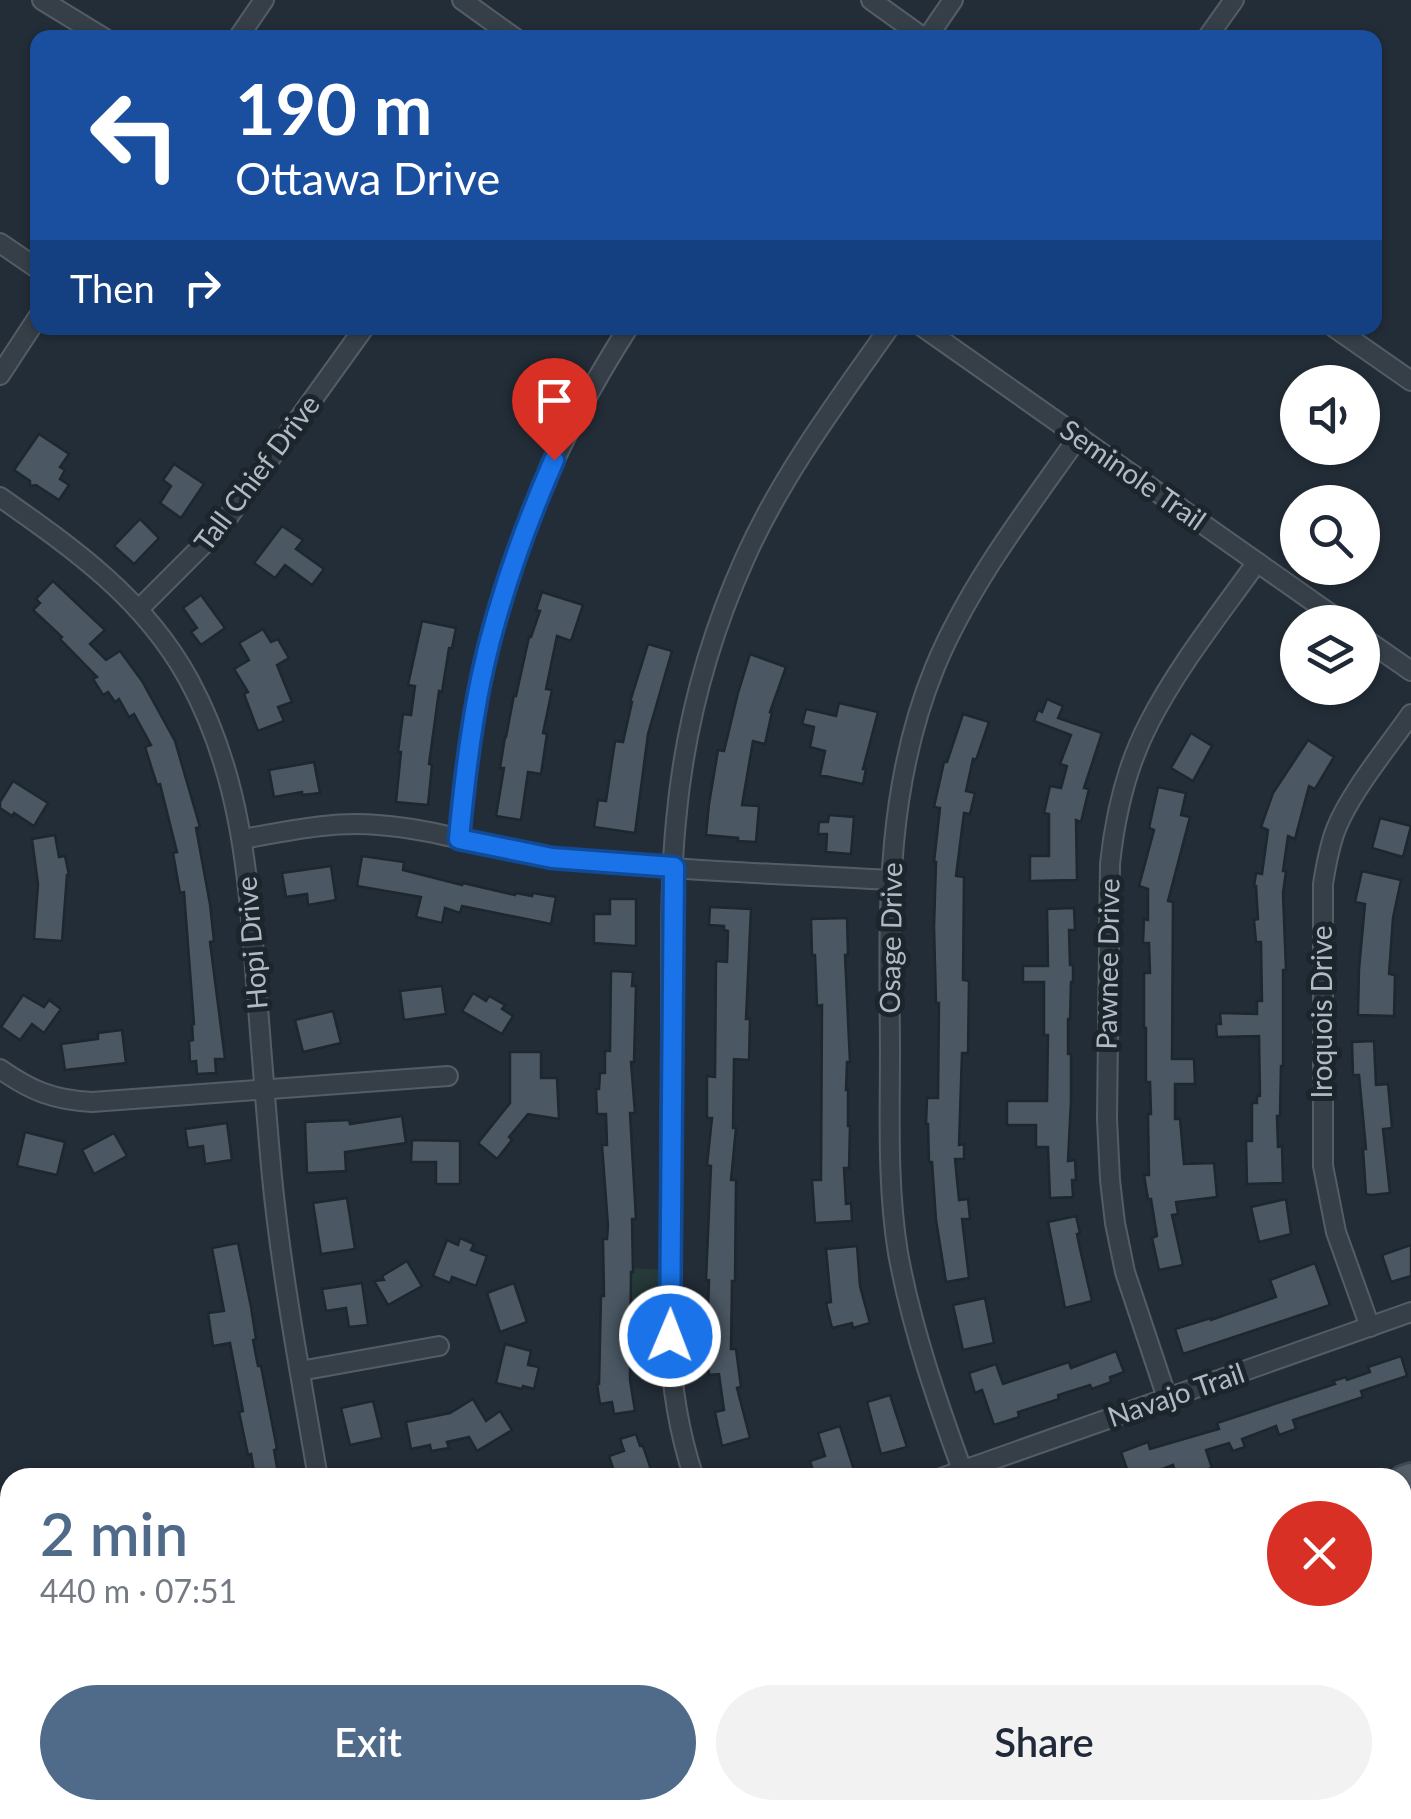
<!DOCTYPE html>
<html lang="en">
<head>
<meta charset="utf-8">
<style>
	:root { --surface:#fff; --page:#f2f2f3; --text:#1f2937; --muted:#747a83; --accent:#506a8a }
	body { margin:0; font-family:Lato,sans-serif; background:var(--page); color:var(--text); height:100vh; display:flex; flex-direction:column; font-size:38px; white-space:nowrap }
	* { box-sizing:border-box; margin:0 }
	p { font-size:32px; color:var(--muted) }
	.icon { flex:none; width:55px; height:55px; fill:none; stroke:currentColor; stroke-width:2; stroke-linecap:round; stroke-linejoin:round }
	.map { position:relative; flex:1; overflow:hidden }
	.panel { position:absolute; left:0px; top:1468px; width:1412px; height:352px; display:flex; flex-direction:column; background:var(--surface); border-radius:30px 30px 0 0; box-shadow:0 2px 8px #0004 }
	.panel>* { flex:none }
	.banner { position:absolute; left:30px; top:30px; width:1352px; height:305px; border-radius:20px; box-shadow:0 2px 8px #0004; background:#1a4fa0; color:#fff; overflow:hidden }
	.tools { position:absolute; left:1280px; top:365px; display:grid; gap:20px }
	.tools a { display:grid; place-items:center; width:100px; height:100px; border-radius:50%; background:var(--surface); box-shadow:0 2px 8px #0004; font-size:50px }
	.pin { position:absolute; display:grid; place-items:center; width:85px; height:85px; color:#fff; margin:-102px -42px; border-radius:50% 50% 50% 0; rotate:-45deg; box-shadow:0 0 10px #0007 }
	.pin .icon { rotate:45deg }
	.me { position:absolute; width:110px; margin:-55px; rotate:1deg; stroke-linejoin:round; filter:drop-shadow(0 0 8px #0008) }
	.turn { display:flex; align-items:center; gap:35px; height:210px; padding:0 40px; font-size:45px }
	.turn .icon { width:130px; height:130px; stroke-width:2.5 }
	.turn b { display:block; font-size:70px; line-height:85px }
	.then { display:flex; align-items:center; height:95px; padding:0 40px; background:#0003; gap:20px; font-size:38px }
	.round { display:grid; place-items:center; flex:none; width:105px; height:105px; border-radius:52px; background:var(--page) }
	.headline { display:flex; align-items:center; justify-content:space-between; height:170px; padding:0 40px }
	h1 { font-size:60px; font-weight:600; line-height:75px; color:var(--accent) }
	.button { display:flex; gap:20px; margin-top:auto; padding:20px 40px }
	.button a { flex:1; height:115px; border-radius:60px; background:var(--accent); color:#fff; font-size:40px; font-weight:600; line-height:115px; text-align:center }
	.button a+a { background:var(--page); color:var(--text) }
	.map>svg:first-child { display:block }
	.green { fill:#263a39 }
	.building { fill:#4b5863; stroke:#1e262e; stroke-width:2.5 }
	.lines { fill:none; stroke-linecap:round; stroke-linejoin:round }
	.minor-casing { stroke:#545d66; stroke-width:22 }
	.major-casing { stroke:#404851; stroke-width:28 }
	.minor { stroke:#363f48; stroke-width:18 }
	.major { stroke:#545e68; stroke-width:22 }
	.route-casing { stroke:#114b97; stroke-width:25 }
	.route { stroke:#1a73e8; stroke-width:18 }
	.labels { text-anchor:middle; stroke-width:10; stroke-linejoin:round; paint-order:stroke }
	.street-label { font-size:28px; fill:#b1bac4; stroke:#1c242c }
</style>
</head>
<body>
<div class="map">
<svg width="1411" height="1819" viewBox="0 0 1411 1819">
	<rect width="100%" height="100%" fill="#232d37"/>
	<polygon class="green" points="633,1268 662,1270 661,1311 631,1311 631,1281 611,1280 611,1272 633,1272"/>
	<g class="building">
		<polygon points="39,434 69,454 60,467 65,470 60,479 69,485 59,500 36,485 30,486 30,481 14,470"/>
		<polygon points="174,464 204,484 181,518 160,503 171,486 163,480"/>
		<polygon points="140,519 159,538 134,564 114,546"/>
		<polygon points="282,526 303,540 296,549 324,569 312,585 285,565 275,578 254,563"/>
		<polygon points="53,581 105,630 90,644 106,660 120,651 142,681 175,741 200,827 196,828 210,904 214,941 210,942 225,1059 215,1059 216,1073 197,1074 196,1061 190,1062 189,1041 193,1040 192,1024 194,1024 184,892 180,893 173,853 177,852 160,784 157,785 145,747 151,745 134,714 129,717 119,699 115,702 108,692 103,695 93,679 97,677 60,639 62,637 33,610 40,603 36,599"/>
		<polygon points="542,592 583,605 571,641 557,636 546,689 552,690 543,733 547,734 541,774 528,772 521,820 496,816 504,768 500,768 505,737 506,737 514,695 516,696 529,637 531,637 540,611 536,610"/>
		<polygon points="201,595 225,628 201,645 191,632 197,628 183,608"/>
		<polygon points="422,621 456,628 452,648 449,648 442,692 439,691 429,764 432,765 428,805 396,802 401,752 398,752 403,714 411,715 415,686 408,685"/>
		<polygon points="263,629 271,642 278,639 289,658 277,665 292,702 278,707 284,721 258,731 244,694 248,692 234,669 249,660 239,643"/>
		<polygon points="648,644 672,651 648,734 635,833 594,827 598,800 606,801 615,741 623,742 632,702 630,702"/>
		<polygon points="750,654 786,667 770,712 772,712 765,744 753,741 742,805 759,806 756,842 738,841 738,838 706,835 709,804 718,750 724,751 738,693"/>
		<polygon points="1047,699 1063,706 1058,718 1102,733 1084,788 1089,789 1081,822 1076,820 1077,880 1030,881 1030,856 1049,856 1049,814 1044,813 1050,786 1061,788 1067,766 1060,764 1071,735 1034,721 1038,710 1042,712"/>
		<polygon points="839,703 878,712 863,769 866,769 863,784 820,775 825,751 810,747 814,727 802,724 806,709 836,716"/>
		<polygon points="963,714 989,722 976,760 973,759 966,791 975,793 970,814 964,813 956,876 964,877 963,980 969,981 968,1053 962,1053 959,1145 964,1144 964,1159 955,1159 959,1200 968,1199 970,1219 962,1219 969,1278 946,1282 936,1220 932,1162 929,1162 928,1124 926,1124 927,1098 938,1098 939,1003 936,1003 934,927 936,862 934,862 940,808 934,807 944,762 947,762"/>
		<polygon points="1191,733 1212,746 1193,781 1171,768"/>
		<polygon points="1308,740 1334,757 1315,789 1309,786 1295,839 1288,836 1283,871 1286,871 1283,893 1286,970 1283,970 1283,1066 1281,1066 1280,1116 1277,1116 1278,1147 1282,1146 1283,1183 1247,1184 1246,1141 1252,1141 1252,1103 1257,1103 1257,1096 1260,1096 1259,1036 1217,1037 1216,1024 1221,1024 1220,1013 1257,1014 1257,1001 1262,1001 1261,942 1256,942 1254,920 1258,919 1256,886 1254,886 1256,873 1262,874 1268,830 1261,827 1273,793"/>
		<polygon points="314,762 320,793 302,795 302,792 274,797 269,770"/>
		<polygon points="13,781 48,803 34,826 14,813 12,816 0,808 0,802"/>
		<polygon points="1158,787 1186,793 1181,815 1190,817 1168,901 1173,902 1172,1059 1194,1059 1195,1084 1175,1084 1175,1119 1180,1119 1184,1164 1214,1163 1217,1197 1176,1202 1178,1214 1172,1215 1183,1265 1159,1270 1152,1238 1157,1236 1151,1199 1148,1199 1144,1175 1149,1175 1148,1114 1151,1114 1150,1082 1146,1082 1146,1028 1144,1028 1144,973 1150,973 1149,943 1143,943 1144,919 1148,920 1148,889 1139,886 1154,830 1149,828"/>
		<polygon points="829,815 854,817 851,854 826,852 827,834 818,834 819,822 828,822"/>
		<polygon points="1380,818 1411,826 1403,857 1372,848"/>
		<polygon points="55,835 59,857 65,856 69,875 67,875 62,941 34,939 38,884 32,839"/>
		<polygon points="362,856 404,862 403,870 462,885 463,883 515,895 516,893 532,896 533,893 556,897 551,924 462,906 460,913 445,908 442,923 416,917 421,897 357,886"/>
		<polygon points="331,866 336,900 308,905 307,894 286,897 282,873"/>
		<polygon points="1362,871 1401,880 1393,918 1389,974 1395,975 1394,1016 1358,1015 1359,969 1365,904 1355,902"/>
		<polygon points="610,899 636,899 636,946 594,943 594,914 610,914"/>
		<polygon points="710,907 751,909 746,1019 750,1019 749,1060 734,1059 733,1128 736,1128 731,1180 736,1180 735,1281 732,1281 731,1349 736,1349 741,1387 737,1388 750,1438 722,1446 715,1412 724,1410 719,1374 709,1375 704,1335 705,1311 708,1311 709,1280 706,1280 711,1166 707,1165 712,1118 707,1118 707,1076 715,1077 716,961 727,962 728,931 724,930 724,926 709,925"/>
		<polygon points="1074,908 1075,930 1069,930 1070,965 1073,965 1073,982 1071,982 1070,1019 1068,1019 1068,1054 1071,1054 1071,1101 1068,1161 1075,1160 1076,1180 1072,1180 1073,1197 1050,1198 1048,1147 1036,1147 1036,1125 1007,1125 1007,1101 1047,1101 1048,1035 1044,1035 1044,982 1023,982 1023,966 1048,966 1047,909"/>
		<polygon points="847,918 848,955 845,955 850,1062 847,1062 846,1090 848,1090 848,1126 850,1126 849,1168 844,1168 846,1204 851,1203 852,1221 815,1223 812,1180 821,1180 822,1005 817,1006 815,955 812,955 811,919"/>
		<polygon points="611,971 633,972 632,986 636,986 634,1062 631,1062 635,1113 630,1113 636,1219 632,1219 633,1272 631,1272 630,1380 635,1411 614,1414 612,1402 600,1404 597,1384 599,1384 601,1296 604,1296 603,1239 607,1239 608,1226 602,1145 607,1145 606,1114 597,1114 596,1089 599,1089 600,1073 605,1073 605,1051 610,1051"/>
		<polygon points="442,986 446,1014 404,1020 400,991"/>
		<polygon points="473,993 486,1001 489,996 505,1005 502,1009 513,1016 502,1034 462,1011"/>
		<polygon points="23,995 44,1007 49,1000 61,1009 44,1033 32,1024 20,1040 1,1027"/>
		<polygon points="333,1011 341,1043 303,1052 295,1020"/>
		<polygon points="122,1030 126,1063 65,1070 61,1044 98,1039 98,1033"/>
		<polygon points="1374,1041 1376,1085 1388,1084 1392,1128 1383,1129 1390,1193 1371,1195 1366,1194 1363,1149 1366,1149 1359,1075 1353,1075 1352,1042"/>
		<polygon points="510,1052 541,1052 541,1078 557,1078 559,1119 528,1114 509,1137 512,1140 497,1159 478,1143 510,1103"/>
		<polygon points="402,1116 406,1143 345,1152 346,1171 307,1173 305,1122 349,1120 350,1124"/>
		<polygon points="227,1123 232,1160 205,1164 203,1146 188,1148 185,1129"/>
		<polygon points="25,1132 65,1142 57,1175 17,1166"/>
		<polygon points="114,1133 127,1156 94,1174 82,1150"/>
		<polygon points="412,1140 460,1141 460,1184 436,1184 436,1162 411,1162"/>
		<polygon points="347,1198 355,1249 321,1254 313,1203"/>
		<polygon points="1286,1199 1291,1234 1259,1242 1251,1207"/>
		<polygon points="1076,1216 1080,1233 1077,1234 1080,1249 1092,1301 1065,1308 1048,1222"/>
		<polygon points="460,1238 474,1244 471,1250 487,1256 476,1286 452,1277 450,1283 433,1276 447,1240 458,1245"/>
		<polygon points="238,1243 251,1307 256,1339 253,1340 258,1366 261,1366 277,1449 274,1450 279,1478 255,1478 251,1454 248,1455 239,1412 243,1411 230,1343 213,1346 208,1313 224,1311 212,1248"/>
		<polygon points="1411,1245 1411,1276 1391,1282 1382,1255"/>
		<polygon points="857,1246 860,1286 870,1323 853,1328 852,1323 832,1328 826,1303 831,1302 826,1249"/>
		<polygon points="407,1261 422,1286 388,1305 374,1281 384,1280 382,1276"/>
		<polygon points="1315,1263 1330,1305 1183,1354 1175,1329 1211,1318 1211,1320 1276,1297 1270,1280"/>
		<polygon points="362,1283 368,1325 349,1327 346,1308 326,1311 322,1289"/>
		<polygon points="514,1283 527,1322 500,1332 487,1293"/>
		<polygon points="985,1298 994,1343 963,1350 953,1305"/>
		<polygon points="505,1344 531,1351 528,1365 539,1367 534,1389 523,1386 522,1389 496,1383"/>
		<polygon points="1116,1351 1124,1372 1110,1377 1111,1382 1092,1389 1090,1385 1058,1395 1059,1399 1018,1412 1019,1417 994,1425 982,1390 975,1393 969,1373 996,1364 1003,1384 1069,1362 1071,1368"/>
		<polygon points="1401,1356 1407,1376 1361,1391 1363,1397 1293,1420 1296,1429 1279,1435 1276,1426 1242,1439 1245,1447 1233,1451 1229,1443 1206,1450 1212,1468 1185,1478 1177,1478 1173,1465 1139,1478 1130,1478 1121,1452 1148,1442 1150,1449 1219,1429 1217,1423 1335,1384 1333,1381 1346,1377 1347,1380 1370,1372 1368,1367"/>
		<polygon points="890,1395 907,1447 881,1454 867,1402"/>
		<polygon points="473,1399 486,1421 500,1411 512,1430 477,1451 469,1437 447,1442 449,1448 431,1451 430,1445 411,1449 406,1422 450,1413"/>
		<polygon points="373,1401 382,1438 350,1445 341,1408"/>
		<polygon points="840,1426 855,1473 841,1478 815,1478 810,1461 825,1456 818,1433"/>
		<polygon points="636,1434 640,1446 643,1446 654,1478 616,1478 609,1456 624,1451 620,1439"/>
	</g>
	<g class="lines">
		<g class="minor-casing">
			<g id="minor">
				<polyline points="42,0 104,38"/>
				<polyline points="462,0 515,38"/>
				<polyline points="871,0 924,38"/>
				<polyline points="238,38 264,0"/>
				<polyline points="927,38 953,0"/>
				<polyline points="1207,38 1234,0"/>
				<polyline points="0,243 38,269"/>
				<polyline points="924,328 1342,622"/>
				<polyline points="1335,328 1411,381"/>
				<polyline points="0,375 38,317"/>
				<path d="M0 497C74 549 145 599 189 680 241 776 248 874 256 981 261 1046 266 1112 272 1177 282 1278 301 1378 318 1478"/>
				<polyline points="139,609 221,527 364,328"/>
				<polyline points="1362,637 1411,671"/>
				<path d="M243 839C288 831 332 821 378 825 438 829 497 851 557 858 668 870 779 874 890 880"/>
				<path d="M459 839C464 786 470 732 481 680 506 553 559 436 628 328"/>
				<path d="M0 1069C31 1091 54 1100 92 1102L448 1076"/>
				<path d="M1370 1327 1336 1232 1323 1166V884C1326 865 1329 847 1336 829 1350 793 1388 747 1411 714"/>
				<polyline points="300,1371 439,1346"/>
				<path d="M1167 1398 1125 1272 1115 1223 1110 1180 1107 1119 1110 864C1115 816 1126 767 1149 723 1178 666 1220 614 1257 562"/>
				<path d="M694 1478C678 1430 671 1385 670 1336 671 1235 671 1134 671 1033 672 962 669 891 676 821 684 731 708 640 745 558 782 475 837 402 889 328"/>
				<polyline points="941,1478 1411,1312"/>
				<path d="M965 1478C938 1404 912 1330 898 1253 887 1185 890 1116 890 1048 889 917 884 791 935 667 970 583 1027 510 1079 436"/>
				<polyline points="1402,1632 1411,1630"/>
				<polyline points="0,1708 10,1701"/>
				<polyline points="296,1810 300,1819"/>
				<polyline points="610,1810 613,1819"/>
				<polyline points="646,1810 649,1819"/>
				<polyline points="923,1810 926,1819"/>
				<polyline points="1082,1810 1085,1819"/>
				<polyline points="1335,1810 1338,1819"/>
				<polyline points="39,1819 39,1810"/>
				<polyline points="181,1819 182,1810"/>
			</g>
		</g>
		<g class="major-casing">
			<g id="major">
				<polyline points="1402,1478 1411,1475"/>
				<polyline points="432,1819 458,1810"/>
			</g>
		</g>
		<use href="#minor" class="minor"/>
		<use href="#major" class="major"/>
	</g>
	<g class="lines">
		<g class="route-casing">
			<path id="route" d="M554 460C523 531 497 603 481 679 470 732 464 785 459 839L552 858 674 867 670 1336"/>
		</g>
		<use href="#route" class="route"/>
	</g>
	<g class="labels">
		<g class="street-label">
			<text transform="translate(257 473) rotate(-53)" y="10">Tall Chief Drive</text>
			<text transform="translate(1133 475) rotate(35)" y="10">Seminole Trail</text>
			<text transform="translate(891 938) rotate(-89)" y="10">Osage Drive</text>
			<text transform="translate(252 943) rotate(-95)" y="10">Hopi Drive</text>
			<text transform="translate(1108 964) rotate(-89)" y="10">Pawnee Drive</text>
			<text transform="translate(1322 1012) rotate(-90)" y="10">Iroquois Drive</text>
			<text transform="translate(1176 1395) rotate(-19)" y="10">Navajo Trail</text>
		</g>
	</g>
</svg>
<div class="tools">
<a><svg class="icon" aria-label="sound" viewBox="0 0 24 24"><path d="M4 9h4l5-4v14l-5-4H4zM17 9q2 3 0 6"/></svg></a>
<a><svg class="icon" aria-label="search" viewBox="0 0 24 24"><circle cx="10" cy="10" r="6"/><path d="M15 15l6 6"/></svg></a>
<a><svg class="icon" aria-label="layers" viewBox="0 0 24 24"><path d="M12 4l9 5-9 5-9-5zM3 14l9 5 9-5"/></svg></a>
</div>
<div class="pin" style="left:554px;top:460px;background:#d93025"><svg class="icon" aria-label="arrive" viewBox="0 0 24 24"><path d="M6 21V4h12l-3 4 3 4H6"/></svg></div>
<svg class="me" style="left:670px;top:1336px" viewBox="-20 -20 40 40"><circle r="17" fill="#1a73e8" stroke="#fff" stroke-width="3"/><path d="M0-11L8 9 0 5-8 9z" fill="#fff"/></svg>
<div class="banner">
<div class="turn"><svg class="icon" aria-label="left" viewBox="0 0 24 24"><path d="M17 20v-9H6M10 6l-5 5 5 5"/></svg><div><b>190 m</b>Ottawa Drive</div></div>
<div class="then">Then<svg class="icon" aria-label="right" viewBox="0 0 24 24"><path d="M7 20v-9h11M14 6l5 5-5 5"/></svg></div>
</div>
<section class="panel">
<div class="headline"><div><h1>2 min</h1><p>440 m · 07:51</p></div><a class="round" style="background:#d93025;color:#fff"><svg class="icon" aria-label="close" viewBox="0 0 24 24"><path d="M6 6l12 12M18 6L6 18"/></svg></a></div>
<div class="button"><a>Exit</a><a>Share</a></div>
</section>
</div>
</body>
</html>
